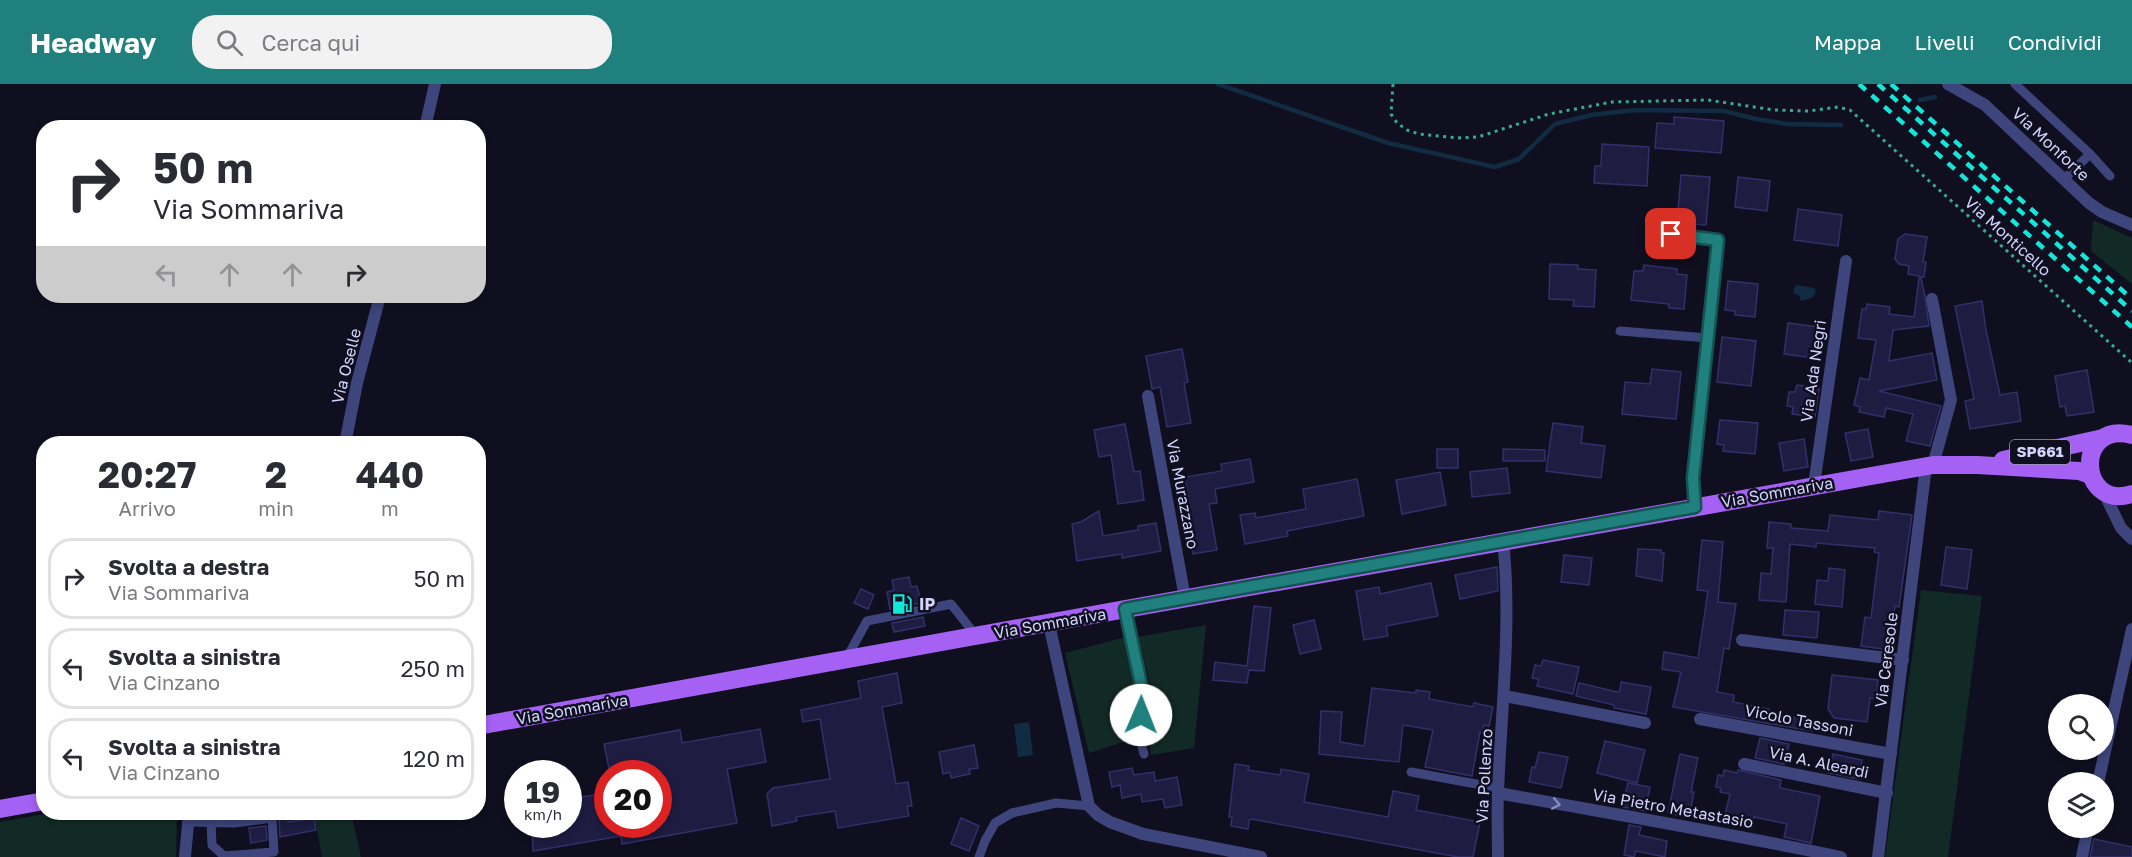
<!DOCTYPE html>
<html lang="it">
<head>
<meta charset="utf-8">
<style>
	:root { --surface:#fff; --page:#f2f2f3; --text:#2b2b33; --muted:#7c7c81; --line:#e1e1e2; --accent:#20807e }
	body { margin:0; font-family:"Golos Text",sans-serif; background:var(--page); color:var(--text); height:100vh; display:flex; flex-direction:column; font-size:22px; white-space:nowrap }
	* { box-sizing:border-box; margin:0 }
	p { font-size:20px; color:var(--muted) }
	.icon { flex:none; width:33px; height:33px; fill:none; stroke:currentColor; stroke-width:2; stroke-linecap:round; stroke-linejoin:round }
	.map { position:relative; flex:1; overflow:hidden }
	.drawer { position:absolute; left:36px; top:352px; width:450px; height:384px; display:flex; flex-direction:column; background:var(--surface); border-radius:24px; box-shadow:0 3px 9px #0003 }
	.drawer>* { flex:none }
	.guide { position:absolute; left:36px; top:36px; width:450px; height:183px; border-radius:24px; box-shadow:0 3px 9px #0003; background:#fff; color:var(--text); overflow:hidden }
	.fabs { position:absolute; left:2048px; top:610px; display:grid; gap:12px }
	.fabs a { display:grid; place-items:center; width:66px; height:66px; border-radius:50%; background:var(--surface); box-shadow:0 3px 9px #0003; font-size:30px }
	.speed { position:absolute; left:504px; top:676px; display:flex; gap:12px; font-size:30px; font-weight:700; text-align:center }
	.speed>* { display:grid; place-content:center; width:78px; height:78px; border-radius:50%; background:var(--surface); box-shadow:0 3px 9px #0003; line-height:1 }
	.speed small { font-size:15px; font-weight:400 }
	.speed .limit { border:9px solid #d22; background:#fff; color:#111 }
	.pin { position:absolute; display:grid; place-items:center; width:51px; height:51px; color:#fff; margin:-26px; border-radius:12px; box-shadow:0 3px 9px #0006 }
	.me { position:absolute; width:66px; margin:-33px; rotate:1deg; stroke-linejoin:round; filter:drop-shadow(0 0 4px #0008) }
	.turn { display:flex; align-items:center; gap:21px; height:126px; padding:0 18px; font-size:27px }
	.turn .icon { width:78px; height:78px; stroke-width:2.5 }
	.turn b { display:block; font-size:42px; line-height:51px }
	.lanes { display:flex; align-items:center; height:57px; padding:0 18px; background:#0003; justify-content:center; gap:30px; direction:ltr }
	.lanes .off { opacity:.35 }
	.eta { display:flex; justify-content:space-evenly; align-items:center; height:102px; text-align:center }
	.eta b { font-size:36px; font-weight:700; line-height:42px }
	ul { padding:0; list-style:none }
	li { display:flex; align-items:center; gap:18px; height:81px; margin:0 12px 9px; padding:0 6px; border:3px solid var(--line); border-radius:24px }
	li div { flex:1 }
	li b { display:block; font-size:22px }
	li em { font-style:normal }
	header { display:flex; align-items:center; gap:36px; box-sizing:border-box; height:84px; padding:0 30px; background:var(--accent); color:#fff }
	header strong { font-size:28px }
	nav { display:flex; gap:33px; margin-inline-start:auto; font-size:21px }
	.search { width:420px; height:54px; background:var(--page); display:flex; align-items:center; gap:15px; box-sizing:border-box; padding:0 21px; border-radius:24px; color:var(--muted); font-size:22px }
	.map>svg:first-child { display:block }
	.green { fill:#122a25 }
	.water { fill:#112c42 }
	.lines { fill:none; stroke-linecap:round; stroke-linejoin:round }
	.stream { stroke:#112c42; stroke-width:4.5 }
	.building { fill:#1e1c40; stroke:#32306a; stroke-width:1.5 }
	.path { stroke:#37aa91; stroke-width:3; stroke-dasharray:3 4.5; stroke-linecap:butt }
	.lane { stroke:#3d457c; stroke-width:9 }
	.street { stroke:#3d457c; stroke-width:12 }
	.primary { stroke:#a561f3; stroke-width:18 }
	.rail { stroke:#12e7da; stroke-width:4.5; stroke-dasharray:9 8; stroke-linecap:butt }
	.oneway { stroke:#888cbc }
	.route-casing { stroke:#155352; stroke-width:15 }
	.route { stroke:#20807e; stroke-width:10 }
	.labels { text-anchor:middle; stroke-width:5; stroke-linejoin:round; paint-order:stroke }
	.shield { fill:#0f0f20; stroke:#9899ba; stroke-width:1.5 }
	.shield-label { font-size:15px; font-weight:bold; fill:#d2d4fc }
	.street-label { font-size:16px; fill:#d2d4fc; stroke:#0f0f20 }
	.poi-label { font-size:16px; font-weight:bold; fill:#d2d4fc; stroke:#0f0f20; text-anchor:start }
</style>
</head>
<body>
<header>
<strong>Headway</strong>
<div class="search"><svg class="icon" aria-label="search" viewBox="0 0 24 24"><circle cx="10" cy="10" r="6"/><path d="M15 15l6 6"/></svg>Cerca qui</div>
<nav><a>Mappa</a><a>Livelli</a><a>Condividi</a></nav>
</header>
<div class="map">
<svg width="2132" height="773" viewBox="0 0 2132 773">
	<rect width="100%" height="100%" fill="#0f0f20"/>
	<g class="green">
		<polygon points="2093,136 2132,154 2132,200 2091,167"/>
		<polygon points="1921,506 1982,512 1948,773 1885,773"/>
		<polygon points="1206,541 1194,664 1151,671 1146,643 1151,603 1138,553"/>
		<polygon points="1126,553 1138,616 1130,656 1089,669 1065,569"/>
		<polygon points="50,729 177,729 176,773 0,773 0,738"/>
		<polygon points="314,729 351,729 361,773 322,773"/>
	</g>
	<g class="water">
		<polygon points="1797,201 1814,204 1816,206 1814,213 1801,217 1800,212 1793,209 1794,204"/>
		<polygon points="1029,638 1033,671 1018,673 1014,640"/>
	</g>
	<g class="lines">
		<g class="stream">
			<polyline points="1218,0 1388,59 1495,83 1519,75 1555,40 1591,31 1635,26 1724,27 1756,35 1788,40 1841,41"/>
			<polyline points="1920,16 1935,13"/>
		</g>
	</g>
	<g class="building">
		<polygon points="1674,33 1724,37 1721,69 1655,64 1657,39 1674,40"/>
		<polygon points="1602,60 1649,63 1647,102 1594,99 1595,82 1601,82"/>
		<polygon points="1681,91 1710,93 1706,141 1677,139"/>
		<polygon points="1738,93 1770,97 1767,127 1735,123"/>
		<polygon points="1798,125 1842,131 1838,162 1794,156"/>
		<polygon points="1905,150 1927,153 1923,178 1926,178 1924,193 1908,190 1909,182 1899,180 1895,175 1898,155"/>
		<polygon points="1550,180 1578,181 1578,185 1596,186 1594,223 1573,222 1574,216 1549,215"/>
		<polygon points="1644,181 1677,185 1677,190 1687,191 1684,225 1669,224 1669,220 1631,216 1634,187 1643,187"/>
		<polygon points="1919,194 1921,194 1925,212 1929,242 1893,246 1889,277 1932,269 1937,296 1879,307 1941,322 1930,362 1906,357 1913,330 1886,324 1884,333 1859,328 1860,323 1854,321 1860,294 1869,296 1876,256 1858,254 1862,225 1866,225 1867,220 1890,223 1889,230 1914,233"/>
		<polygon points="1728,197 1758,200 1755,233 1735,231 1735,227 1725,226"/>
		<polygon points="1982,217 1986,246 2000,311 2017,308 2021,337 1970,345 1965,317 1974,315 1955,222"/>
		<polygon points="1788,239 1818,243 1814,274 1784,270"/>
		<polygon points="1722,253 1756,257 1751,302 1717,298"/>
		<polygon points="1182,265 1188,298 1184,299 1191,339 1167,343 1160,303 1152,305 1146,272"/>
		<polygon points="1652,285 1681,288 1676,335 1622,330 1625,298 1650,300"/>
		<polygon points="2087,286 2094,328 2067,332 2065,322 2060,323 2055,292"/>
		<polygon points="1797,301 1819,304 1815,333 1792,330 1793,323 1787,322 1789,308 1795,308"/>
		<polygon points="1720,336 1758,339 1755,370 1723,367 1724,361 1717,360"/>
		<polygon points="1553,339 1583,343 1581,359 1605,362 1601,394 1546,387"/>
		<polygon points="1125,340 1134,388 1140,387 1144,416 1118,420 1111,371 1099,373 1094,346"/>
		<polygon points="1868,345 1873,373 1851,377 1845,349"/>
		<polygon points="1804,355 1808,383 1784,387 1779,359"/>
		<rect x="1437" y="365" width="21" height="19"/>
		<polygon points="1503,365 1545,366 1545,377 1503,377"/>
		<polygon points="1250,375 1254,398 1215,405 1217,419 1209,420 1217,466 1193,470 1191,459 1188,460 1185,444 1193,443 1185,393 1222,387 1221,380"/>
		<polygon points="1507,384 1510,409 1472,413 1470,388"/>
		<polygon points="1440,388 1446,421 1402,430 1396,396"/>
		<polygon points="1357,395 1364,432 1287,447 1288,452 1245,460 1240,431 1255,429 1256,434 1306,425 1303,405"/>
		<polygon points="1099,427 1103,452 1138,446 1138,442 1156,439 1161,467 1122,474 1122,470 1077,477 1072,440 1081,438"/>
		<polygon points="1879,427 1912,431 1899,523 1895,522 1890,566 1861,562 1865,533 1871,534 1879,469 1874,468 1875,464 1816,459 1816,463 1790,460 1786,518 1759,516 1761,489 1771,490 1773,464 1767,464 1769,438 1791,440 1791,444 1828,447 1830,431 1878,436"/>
		<polygon points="1702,456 1723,458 1718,518 1736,520 1729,565 1724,564 1717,608 1734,611 1733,618 1769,625 1767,635 1792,640 1794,633 1814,636 1812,647 1673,623 1681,588 1662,585 1664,568 1698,574 1708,507 1697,506"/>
		<polygon points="1946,463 1972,466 1967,505 1941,501"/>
		<polygon points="1638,465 1661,466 1661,469 1664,469 1662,497 1636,492"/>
		<polygon points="1564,471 1592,474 1589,501 1561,498"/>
		<polygon points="1497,483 1498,507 1460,515 1455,491"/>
		<polygon points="1829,484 1845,486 1842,523 1815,520 1817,496 1828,497"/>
		<polygon points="909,493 911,503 917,502 921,519 890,525 887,508 894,506 892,496"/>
		<polygon points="1431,499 1438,532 1386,542 1388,552 1364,556 1356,507 1379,503 1380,510"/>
		<polygon points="861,505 874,511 868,525 854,519"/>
		<polygon points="1254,522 1271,524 1264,587 1249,586 1247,599 1213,596 1215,578 1247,582"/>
		<polygon points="1785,526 1819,528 1817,554 1783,551"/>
		<polygon points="923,533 925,542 894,548 892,539"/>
		<polygon points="1314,536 1321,565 1300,570 1293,541"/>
		<polygon points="1543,576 1579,583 1573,610 1537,602 1539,595 1532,594 1535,581 1541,582"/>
		<polygon points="897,589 902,619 882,623 896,700 908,698 912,722 907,722 909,732 838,744 835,727 796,733 797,737 772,742 767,710 773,704 830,695 820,635 803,638 801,626 861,614 858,597"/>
		<polygon points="1832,591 1878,596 1876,615 1870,614 1867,638 1834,634 1828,625"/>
		<polygon points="1621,598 1651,603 1646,630 1614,624 1614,621 1576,612 1579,599 1617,608 1620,607"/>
		<polygon points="1372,604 1416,609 1416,606 1430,608 1429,615 1473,623 1474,619 1493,623 1489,642 1484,641 1482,649 1480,648 1472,692 1425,683 1433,646 1403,641 1399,678 1319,670 1321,627 1342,628 1340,658 1364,662"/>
		<polygon points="760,645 766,678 727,685 737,739 622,760 621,752 533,767 532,741 568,741 568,715 608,709 608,741 658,741 658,690 610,690 604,660 680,646 682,659"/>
		<polygon points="1760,654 1789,660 1784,680 1755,674"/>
		<polygon points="1605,657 1645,666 1637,699 1597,689"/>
		<polygon points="974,661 978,684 969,685 970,690 951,694 950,688 943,690 939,668"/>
		<polygon points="1539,668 1568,673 1561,704 1529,698 1532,683 1535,684"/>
		<polygon points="1680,670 1698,674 1691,708 1694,708 1689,734 1668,729"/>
		<polygon points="1833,670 1862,676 1859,695 1829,689"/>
		<polygon points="1235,680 1249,682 1248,686 1280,691 1281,685 1309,690 1304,718 1388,733 1393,707 1419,712 1416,726 1480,738 1473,773 1458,773 1251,735 1249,736 1248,745 1231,742 1232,733 1229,733"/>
		<polygon points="1132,684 1134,691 1154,688 1155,697 1177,693 1182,721 1165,724 1163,715 1142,718 1141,710 1122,714 1120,701 1112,703 1109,688"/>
		<polygon points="1724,686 1737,689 1738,686 1781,696 1780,704 1820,712 1811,759 1784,753 1787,740 1754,733 1751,745 1723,739 1730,710 1720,708 1721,704 1716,703 1718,691 1723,692"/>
		<polygon points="1628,699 1650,703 1645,727 1622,723"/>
		<polygon points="276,729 287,729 288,738 314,734 316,746 280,753 279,734"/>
		<polygon points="961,734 979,742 969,767 951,760"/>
		<polygon points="1629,741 1641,743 1639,751 1667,757 1665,773 1636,767 1634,773 1624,771"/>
		<polygon points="266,742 267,756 251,759 249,744"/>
		<polygon points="2094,755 2132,763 2132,773 2090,773"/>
	</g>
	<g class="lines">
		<polyline class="path" points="1393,0 1391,30 1397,39 1407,46 1419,50 1458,54 1478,53 1549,30 1612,18 1708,16 1774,26 1809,27 1838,23 1850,26 2132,279"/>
		<g class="lane">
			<polyline points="2015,0 2090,70 2110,92"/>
			<polyline points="2064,95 2090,70"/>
			<polyline points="1620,247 1708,254"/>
			<polyline points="1125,526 1143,611 1139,652 1144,670"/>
			<polyline points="846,575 867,537 951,520 977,553"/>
			<polyline points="1411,688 1498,704"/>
			<polyline points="189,738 234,739 272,734 274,768 224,772 212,761 211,738"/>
			<polyline points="979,773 985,757 995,739 1012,729 1056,719 1089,722"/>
		</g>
		<g class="street">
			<polyline points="1948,0 1985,21 2089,119 2102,128 2132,141"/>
			<polyline points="425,44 435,0"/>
			<polyline points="1671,150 1718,156 1693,394 1695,423"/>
			<polyline points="1932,215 1951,316 1933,381"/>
			<polyline points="1148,312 1185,514"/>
			<polyline points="345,360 357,299 380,212"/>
			<polyline points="1814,401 1846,177"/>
			<polyline points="2103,407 2121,444 2132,455"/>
			<polyline points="1049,540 1089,722 1098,731 1110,738 1143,750 1261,773"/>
			<polyline points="1742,556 1903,576"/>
			<polyline points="1505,612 1645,639"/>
			<polyline points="1700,635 1891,670"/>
			<polyline points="1744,680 1887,709"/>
			<polyline points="2098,699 2132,545"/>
			<path d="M1498 709C1613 730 1727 749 1841 773"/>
			<polyline points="185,773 189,729"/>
			<path d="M1498 773C1498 752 1497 730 1498 709 1501 625 1512 540 1503 456"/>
			<polyline points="1878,773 1926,382"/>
			<polyline points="2082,773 2088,744"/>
		</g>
		<g class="primary">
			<path d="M2132 351C2074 336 2078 427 2132 410"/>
			<polyline points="2003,376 2103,354"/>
			<path d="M478 642C963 555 1447 464 1933 381H1977L2079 387 2091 391"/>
			<polyline points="0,725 44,717"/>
		</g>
		<g class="rail">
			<polyline points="1859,0 2132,243"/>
			<polyline points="1878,0 2132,227"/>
			<polyline points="1891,0 2132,215"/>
		</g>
	</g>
	<defs><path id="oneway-chevron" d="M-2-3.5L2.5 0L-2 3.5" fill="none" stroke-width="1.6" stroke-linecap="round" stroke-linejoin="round" transform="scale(1.5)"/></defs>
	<use class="oneway" href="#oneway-chevron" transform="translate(1556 720) rotate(11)"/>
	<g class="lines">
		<g class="route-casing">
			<polyline id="route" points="1141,631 1143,610 1125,525 1695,423 1693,394 1718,156 1671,150"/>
		</g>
		<use href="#route" class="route"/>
	</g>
	<defs>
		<g id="fuel-bare" transform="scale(1.62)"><path d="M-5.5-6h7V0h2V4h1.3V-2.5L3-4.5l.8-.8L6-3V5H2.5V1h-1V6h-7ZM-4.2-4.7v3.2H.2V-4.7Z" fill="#12e7da" stroke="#0f0f20" stroke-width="2.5" paint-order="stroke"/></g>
	</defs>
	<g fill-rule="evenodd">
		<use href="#fuel-bare" x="902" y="520"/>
	</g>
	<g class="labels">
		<rect class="shield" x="2010" y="356" width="60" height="24" rx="4.5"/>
		<g class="shield-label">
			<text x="2040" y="373">SP661</text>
		</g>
		<g class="street-label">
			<text transform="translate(2051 60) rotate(43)" y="6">Via Monforte</text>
			<text transform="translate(2008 152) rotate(42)" y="6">Via Monticello</text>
			<text transform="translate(346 282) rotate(-76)" y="6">Via Oselle</text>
			<text transform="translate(1813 287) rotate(-82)" y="6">Via Ada Negri</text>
			<text transform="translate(1777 408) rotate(-10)" y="6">Via Sommariva</text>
			<text transform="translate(1183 410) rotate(79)" y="6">Via Murazzano</text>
			<text transform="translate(1050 539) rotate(-10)" y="6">Via Sommariva</text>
			<text transform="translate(1886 576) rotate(-83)" y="6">Via Ceresole</text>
			<text transform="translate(572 625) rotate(-10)" y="6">Via Sommariva</text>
			<text transform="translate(1799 636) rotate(11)" y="6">Vicolo Tassoni</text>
			<text transform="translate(1819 678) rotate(12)" y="6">Via A. Aleardi</text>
			<text transform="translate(1484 692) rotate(-87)" y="6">Via Pollenzo</text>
			<text transform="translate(1673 724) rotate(10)" y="6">Via Pietro Metastasio</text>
		</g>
		<g class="poi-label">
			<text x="919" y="526">IP</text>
		</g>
	</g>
</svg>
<div class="fabs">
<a><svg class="icon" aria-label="search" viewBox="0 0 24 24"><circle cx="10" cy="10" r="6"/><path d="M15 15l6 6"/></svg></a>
<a><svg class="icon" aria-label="layers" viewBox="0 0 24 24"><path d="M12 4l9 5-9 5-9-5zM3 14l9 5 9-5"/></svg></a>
</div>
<div class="speed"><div>19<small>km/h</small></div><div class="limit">20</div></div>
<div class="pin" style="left:1671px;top:150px;background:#d93025"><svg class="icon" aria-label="arrive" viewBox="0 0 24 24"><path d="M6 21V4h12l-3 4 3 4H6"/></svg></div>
<svg class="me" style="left:1141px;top:631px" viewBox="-20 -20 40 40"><circle r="19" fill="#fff"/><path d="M0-13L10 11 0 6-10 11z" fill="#20807e"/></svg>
<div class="guide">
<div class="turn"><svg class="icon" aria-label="right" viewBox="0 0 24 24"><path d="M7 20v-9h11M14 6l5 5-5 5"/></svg><div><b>50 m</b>Via Sommariva</div></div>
<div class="lanes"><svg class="icon off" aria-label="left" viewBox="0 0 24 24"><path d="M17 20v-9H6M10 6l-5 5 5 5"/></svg><svg class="icon off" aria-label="ahead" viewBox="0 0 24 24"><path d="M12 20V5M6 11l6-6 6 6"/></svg><svg class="icon off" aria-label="ahead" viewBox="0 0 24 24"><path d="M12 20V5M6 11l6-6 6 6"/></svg><svg class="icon" aria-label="right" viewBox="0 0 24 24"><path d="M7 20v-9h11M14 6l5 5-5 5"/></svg></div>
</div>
<section class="drawer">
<div class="eta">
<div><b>20:27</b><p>Arrivo</p></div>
<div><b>2</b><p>min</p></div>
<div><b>440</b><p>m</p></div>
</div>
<ul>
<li><svg class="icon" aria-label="right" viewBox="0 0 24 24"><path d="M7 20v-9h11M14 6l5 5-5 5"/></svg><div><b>Svolta a destra</b><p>Via Sommariva</p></div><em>50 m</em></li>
<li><svg class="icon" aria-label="left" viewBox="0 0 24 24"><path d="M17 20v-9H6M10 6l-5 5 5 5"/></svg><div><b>Svolta a sinistra</b><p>Via Cinzano</p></div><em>250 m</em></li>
<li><svg class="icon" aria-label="left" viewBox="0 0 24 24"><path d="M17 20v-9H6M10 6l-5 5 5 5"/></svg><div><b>Svolta a sinistra</b><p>Via Cinzano</p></div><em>120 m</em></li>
</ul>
</section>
</div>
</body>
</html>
